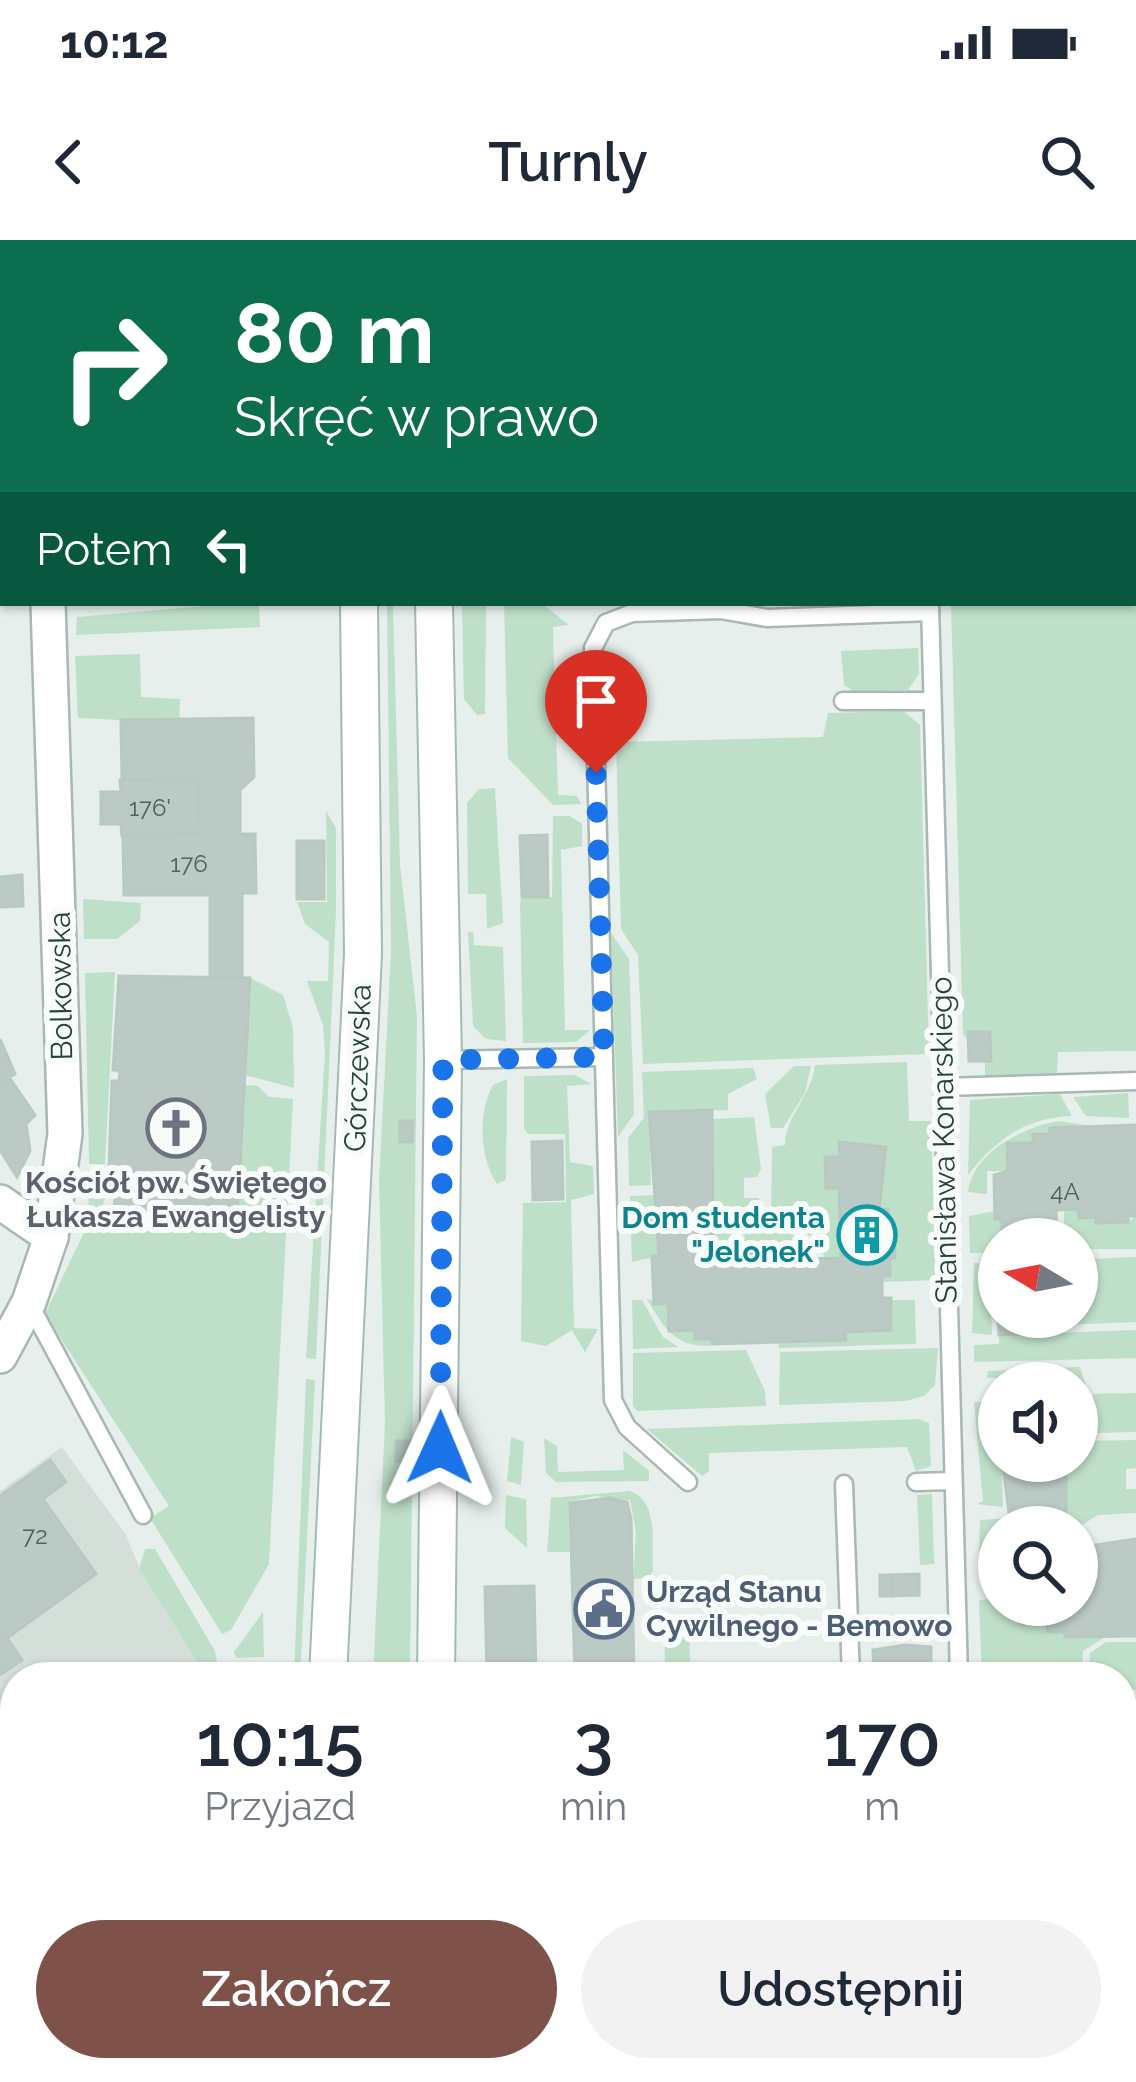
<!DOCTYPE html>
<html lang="pl">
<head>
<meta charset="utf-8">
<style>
	:root { --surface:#fff; --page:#f2f2f3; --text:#1f2937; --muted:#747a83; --accent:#7f5249 }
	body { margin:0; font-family:Raleway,sans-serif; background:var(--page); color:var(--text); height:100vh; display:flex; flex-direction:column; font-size:45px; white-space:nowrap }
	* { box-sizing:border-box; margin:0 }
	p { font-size:39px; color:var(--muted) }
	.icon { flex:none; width:66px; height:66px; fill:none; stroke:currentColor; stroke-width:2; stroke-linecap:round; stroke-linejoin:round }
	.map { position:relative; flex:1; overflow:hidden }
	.panel { position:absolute; left:0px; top:1422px; width:1137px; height:420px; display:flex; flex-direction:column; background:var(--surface); border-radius:48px 48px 0 0; box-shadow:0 3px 9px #0004 }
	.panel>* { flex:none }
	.banner { position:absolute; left:0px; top:0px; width:1137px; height:366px; box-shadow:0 3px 9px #0004; background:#0b6e4f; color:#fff; overflow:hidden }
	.needle { width:78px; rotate:280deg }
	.tools { position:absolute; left:978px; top:978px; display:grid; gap:24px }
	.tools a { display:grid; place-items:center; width:120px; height:120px; border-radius:50%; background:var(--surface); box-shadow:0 3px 9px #0004; font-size:60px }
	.pin { position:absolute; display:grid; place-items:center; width:102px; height:102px; color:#fff; margin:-123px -51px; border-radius:50% 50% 50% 0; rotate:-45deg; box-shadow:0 0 12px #0007 }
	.pin .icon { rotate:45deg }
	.me { position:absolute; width:132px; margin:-66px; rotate:1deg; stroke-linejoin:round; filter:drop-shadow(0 0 9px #0008) }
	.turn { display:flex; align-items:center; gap:42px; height:252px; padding:0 36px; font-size:54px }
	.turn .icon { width:156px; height:156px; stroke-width:2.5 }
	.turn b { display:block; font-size:84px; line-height:102px }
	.then { display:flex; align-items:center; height:114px; padding:0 36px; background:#0003; gap:24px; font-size:45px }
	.eta { display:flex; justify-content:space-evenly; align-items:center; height:204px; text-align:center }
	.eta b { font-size:72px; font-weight:600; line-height:84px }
	.cta { display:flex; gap:24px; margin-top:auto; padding:24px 36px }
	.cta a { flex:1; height:138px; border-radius:72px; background:var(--accent); color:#fff; font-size:48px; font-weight:600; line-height:138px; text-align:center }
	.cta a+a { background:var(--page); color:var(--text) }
	.status { display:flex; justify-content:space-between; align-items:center; height:84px; padding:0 60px; background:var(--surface); direction:ltr }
	.status svg { height:33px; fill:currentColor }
	header { display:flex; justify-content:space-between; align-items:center; height:156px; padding:0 36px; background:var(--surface); font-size:54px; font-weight:600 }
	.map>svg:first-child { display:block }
	.built { fill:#d4dfda }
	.green { fill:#bfe0c8 }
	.building { fill:#bbcac4; stroke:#b8c9c2; stroke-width:3 }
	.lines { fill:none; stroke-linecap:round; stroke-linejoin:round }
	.service-casing { stroke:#a8b8b2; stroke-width:21 }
	.minor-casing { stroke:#a8b8b2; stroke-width:38 }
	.secondary-casing { stroke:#a4bbb3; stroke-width:40 }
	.service { stroke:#fff; stroke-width:16 }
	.minor { stroke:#fff; stroke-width:33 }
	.secondary { stroke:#fff; stroke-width:36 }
	.tram { stroke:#5f7d75; stroke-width:3 }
	.route { stroke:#1a73e8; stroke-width:21; stroke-dasharray:0 37.8 }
	.labels { text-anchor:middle; stroke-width:12; stroke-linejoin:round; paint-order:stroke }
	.number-label { font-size:24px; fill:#4a645c }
	.street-label { font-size:30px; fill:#24423a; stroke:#f7fbf9 }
	.worship-label { font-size:30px; font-weight:bold; fill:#5b616d; stroke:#f7fbf9 }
	.culture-label { font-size:30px; font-weight:bold; fill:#0d838f; stroke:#f7fbf9; text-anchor:end }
	.service-label { font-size:30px; font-weight:bold; fill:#4e5e75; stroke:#f7fbf9; text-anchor:start }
</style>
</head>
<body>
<div class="status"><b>10:12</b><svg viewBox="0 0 49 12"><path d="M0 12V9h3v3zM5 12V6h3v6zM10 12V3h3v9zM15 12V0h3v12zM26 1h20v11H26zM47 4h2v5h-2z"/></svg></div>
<header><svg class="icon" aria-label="back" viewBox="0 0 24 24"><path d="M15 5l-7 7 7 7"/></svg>Turnly<svg class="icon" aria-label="search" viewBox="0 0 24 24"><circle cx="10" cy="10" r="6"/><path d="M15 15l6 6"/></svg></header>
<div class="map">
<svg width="1136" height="1842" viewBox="0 0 1136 1842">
	<rect width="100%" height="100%" fill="#e6efeb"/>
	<g class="built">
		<polygon points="0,0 244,0 244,3 3,3 0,24"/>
		<polygon points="62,1207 126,1295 143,1336 205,1435 15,1437 15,1575 0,1578 0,1251"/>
	</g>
	<g class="green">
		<rect x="563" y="0" width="203" height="3"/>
		<polygon points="1136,56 1136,811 1058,812 1057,833 985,836 985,821 963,794 951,363 1134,363"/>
		<polygon points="239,363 259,363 260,387 76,395 77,377"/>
		<polygon points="387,363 393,363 400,624 417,777 410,1437 373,1437 385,1183 379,941 391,712"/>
		<polygon points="462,363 486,363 485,474 477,475 464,459"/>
		<polygon points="504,363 541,363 569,385 553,387 558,555 577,556 581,564 553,565 508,518"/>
		<polygon points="918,408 919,434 908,450 853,451 844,445 841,411"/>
		<polygon points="140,414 141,457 180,459 179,483 78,478 75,416"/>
		<polygon points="903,471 920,485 929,814 643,824 638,715 621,689 616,502 823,497 828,473"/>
		<polygon points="495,548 503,683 487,689 486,654 468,654 467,563 479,549"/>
		<polygon points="326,571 336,588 336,673 316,1119 306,1118 325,812 323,785 307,741 328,741 329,702 305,684 297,662 327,662"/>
		<polygon points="553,576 570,576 582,584 582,606 561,610 565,790 590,790 576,802 523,803 520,664 521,658 552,657"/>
		<polygon points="83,659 141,663 140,681 117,699 84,699"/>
		<polygon points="468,692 473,692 474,705 503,707 506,801 486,799 473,786"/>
		<polygon points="611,693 629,719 634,874 618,897"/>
		<polygon points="115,732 105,924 89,924 85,733"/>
		<polygon points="250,738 283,755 293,788 294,848 244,835"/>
		<path d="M907 822 909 881H931L936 1040 882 1042 890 1018 895 1017 894 986H888V969H879L886 907 840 902V917L825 918 826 948H839L841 1018H826L804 989 771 978 772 907 785 905C784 879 812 855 815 825Z"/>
		<polygon points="794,826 811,826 805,853 783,888 771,888 765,854"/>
		<polygon points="753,828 757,839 728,854 728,870 649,872 651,945 629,946 628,898 644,878 642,832"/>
		<polygon points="524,836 575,835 591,844 567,846 570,922 593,926 594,954 571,960 574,1088 598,1089 585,1112 572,1090 546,1106 521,1101 523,963 566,962 565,894 528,894 524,888"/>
		<path d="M507 839 506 940 497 944C480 919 477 874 493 845Z"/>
		<polygon points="244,845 258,846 269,857 293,859 269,1324 231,1390 222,1394 150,1278 169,1266 45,1074 88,984 89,937 104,937 103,978 236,981"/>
		<polygon points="1128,853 1129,878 1086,876 1073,857"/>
		<path d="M1060 854 1072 876C1024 878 997 899 968 935L970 860Z"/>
		<polygon points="754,877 761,929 757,937 744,938 744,958 759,958 763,977 732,994 713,1022 712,879"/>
		<path d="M1059 881 1091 886 1051 888 1050 894H1033V903H1008V931H987V954L968 952C973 912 1023 887 1059 881Z"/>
		<polygon points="657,955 659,1016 632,1022 630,956"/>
		<polygon points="1078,969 1079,977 1096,977 1096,982 1127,982 1136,976 1136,1009 1087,1009 1064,984 1064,970"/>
		<polygon points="995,971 995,979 1002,979 999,1013 970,1013 969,976"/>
		<polygon points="766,986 804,999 816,1019 802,1019 802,1010 785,1011 784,1005 753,1006 753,1012 736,1013 736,1021 728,1021 741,996"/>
		<polygon points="1077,1011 1091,1019 1136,1017 1136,1082 1062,1085 1062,1077 1077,1077"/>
		<polygon points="974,1023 997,1023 997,1035 990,1036 992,1095 972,1093"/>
		<path d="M647 1059 668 1063 669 1091 695 1090V1099H712V1106C675 1107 665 1090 647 1059Z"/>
		<polygon points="632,1060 642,1060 663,1097 678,1107 633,1109"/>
		<polygon points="890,1060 915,1060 916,1104 779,1108 779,1102 845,1100 845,1092 891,1090"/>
		<polygon points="1136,1090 1136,1118 974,1122 974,1105 999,1104 999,1095"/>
		<polygon points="938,1108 935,1145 924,1156 906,1161 779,1165 780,1112"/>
		<polygon points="746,1110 765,1151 766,1166 637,1171 633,1166 633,1113"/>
		<polygon points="1080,1127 1087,1149 1088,1193 1077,1193 1077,1143 1000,1143 999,1138 987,1138 988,1131"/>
		<polygon points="306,1139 315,1140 300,1437 294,1437"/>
		<polygon points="1136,1153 1136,1192 1094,1193 1093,1154"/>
		<polygon points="974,1162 999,1162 1003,1267 977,1264 983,1261"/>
		<polygon points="919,1179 929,1183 931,1226 916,1231 907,1207 709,1213 709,1231 702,1236 647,1189"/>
		<polygon points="511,1197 524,1202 521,1245 507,1241"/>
		<polygon points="544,1198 557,1206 558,1232 624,1230 623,1210 649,1231 649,1241 556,1242 546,1233"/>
		<polygon points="1136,1200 1136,1228 1126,1229 1126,1249 1136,1249 1136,1273 1098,1275 1077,1288 1066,1287 1066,1221 1077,1221 1077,1201"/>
		<path d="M629 1251C660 1260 651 1304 653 1331L648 1338 633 1339 636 1292 630 1260 595 1256 569 1262 570 1312H547L551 1258Z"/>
		<polygon points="932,1254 934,1324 920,1325 917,1255"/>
		<polygon points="506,1255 526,1259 527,1308 505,1288"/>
		<polygon points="1010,1278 1011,1287 999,1287 999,1310 979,1311 980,1280"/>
		<polygon points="145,1309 155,1309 215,1411 217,1423 205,1435 139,1329"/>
		<polygon points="999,1358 999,1365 1021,1365 1022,1384 1047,1384 1048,1392 1065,1392 1065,1397 1105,1397 1083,1411 1082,1437 982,1437 979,1360"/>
		<polygon points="263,1372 264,1417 236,1418 234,1412"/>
		<polygon points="664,1381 689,1381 690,1424 665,1425"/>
		<polygon points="1106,1402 1136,1402 1136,1450 1122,1450 1122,1437 1088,1437 1090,1413"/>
		<polygon points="1136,1824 1136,1842 988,1842 1122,1827"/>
		<polygon points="0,1829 188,1839 0,1840"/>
	</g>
	<g class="building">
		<polygon points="253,478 254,537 240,550 240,594 255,594 256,653 242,653 242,738 210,737 210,655 124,655 123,595 200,593 198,539 122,540 121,480"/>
		<polygon points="198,539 200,593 122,596 121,584 101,584 101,552 121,552 120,540"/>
		<polygon points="547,595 548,657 522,657 520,596"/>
		<rect x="297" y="601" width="27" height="58"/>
		<polygon points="22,635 23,666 0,667 0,637"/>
		<polygon points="119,736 250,738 237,981 114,975 116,931 109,931 112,841 119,841 120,831 113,830"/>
		<polygon points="990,792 991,821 969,821 968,792"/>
		<polygon points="0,799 15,834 0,843"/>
		<polygon points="9,837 35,875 26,884 30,911 17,937 0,910 0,843"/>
		<polygon points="712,870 713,1022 736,1021 736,1013 753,1012 752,1006 785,1005 785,1011 802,1010 802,1019 841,1018 839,948 826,948 825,917 840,917 839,902 886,907 879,969 888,969 888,986 894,985 895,1018 890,1018 890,1036 882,1036 882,1058 891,1058 891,1090 845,1092 846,1100 713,1104 712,1099 695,1099 695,1090 669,1091 668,1063 654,1064 652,1016 659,1016 649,872"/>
		<polygon points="400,881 413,881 412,902 400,902"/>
		<polygon points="1136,885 1136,976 1128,976 1128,982 1096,983 1096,977 1079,978 1078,969 1056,970 1057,999 1002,999 1002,979 995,979 994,935 1008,931 1007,903 1033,903 1033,894 1050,894 1050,888"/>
		<polygon points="562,901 563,959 533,960 532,902"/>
		<polygon points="997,1035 999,1035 999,1077 1062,1077 1062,1092 999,1095"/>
		<rect x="396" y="1201" width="13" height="20"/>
		<polygon points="50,1220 66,1242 43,1259 96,1334 7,1398 22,1420 0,1435 0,1256"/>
		<polygon points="1002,1221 1066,1221 1066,1287 1011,1287"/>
		<polygon points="609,1258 627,1262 631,1279 634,1437 575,1437 570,1263"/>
		<polygon points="1136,1299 1136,1396 1065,1397 1065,1392 1048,1392 1047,1384 1021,1384 1021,1365 1077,1365 1077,1315 1088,1315 1088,1306"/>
		<polygon points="919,1334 919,1355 892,1356 892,1335"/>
		<rect x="880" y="1335" width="12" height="21"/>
		<polygon points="534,1346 536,1437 487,1437 485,1347"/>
		<polygon points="905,1405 931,1407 931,1437 874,1437 873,1410"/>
	</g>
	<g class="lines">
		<g class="service-casing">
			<g id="service">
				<polyline points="930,364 959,1437"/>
				<polyline points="843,461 932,461"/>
				<polyline points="443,820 604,817"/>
				<polyline points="944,847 1136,841"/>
				<polyline points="29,1063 143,1275"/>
				<polyline points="688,1242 627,1187 613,1160 593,408 606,383 632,373 721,370 767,378 930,372"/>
				<polyline points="916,1242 952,1241"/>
				<polyline points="844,1244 851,1437"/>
				<polyline points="1122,1497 1136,1497"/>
			</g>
		</g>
		<g class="minor-casing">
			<g id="minor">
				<polyline points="918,0 918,3"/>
				<polyline points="1134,36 1136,36"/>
				<polyline points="0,67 3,67"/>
				<polyline points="0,962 51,997"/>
				<polyline points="0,1116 29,1062 51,997 65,894 48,363"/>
			</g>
		</g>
		<g class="secondary-casing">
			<g id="secondary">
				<polyline points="345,0 346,3"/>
				<polyline points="427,0 427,3"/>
				<polyline points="434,363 443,820 436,1437"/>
				<polyline points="328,1437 363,714 359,363"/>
				<polyline points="0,1653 15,1653"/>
				<polyline points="1122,1673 1136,1673"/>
				<polyline points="1122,1781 1136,1780"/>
				<polyline points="0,1795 15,1796"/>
				<polyline points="460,1827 605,1827"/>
				<polyline points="298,1842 300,1827"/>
			</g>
		</g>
		<use href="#service" class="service"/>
		<use href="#minor" class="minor"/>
		<use href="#secondary" class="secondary"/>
		<g class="tram">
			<polyline points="0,1720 15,1721"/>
			<polyline points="1122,1728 1136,1728"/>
			<polyline points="0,1739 15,1740"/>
			<polyline points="358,1827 364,1842"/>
			<polyline points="384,1842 392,1827"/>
			<polyline points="414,1842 422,1827"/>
		</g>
	</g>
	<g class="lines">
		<polyline class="route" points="440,1208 443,820 604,817 596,533"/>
	</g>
	<defs>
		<g id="church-ring" transform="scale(3)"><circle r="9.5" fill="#f7fbf9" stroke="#6b7280" stroke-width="1.5"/><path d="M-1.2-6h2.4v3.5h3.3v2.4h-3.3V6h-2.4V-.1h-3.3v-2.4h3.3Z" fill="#6b7280"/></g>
		<g id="building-ring" transform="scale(3)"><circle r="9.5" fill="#f7fbf9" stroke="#0f9aa8" stroke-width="1.5"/><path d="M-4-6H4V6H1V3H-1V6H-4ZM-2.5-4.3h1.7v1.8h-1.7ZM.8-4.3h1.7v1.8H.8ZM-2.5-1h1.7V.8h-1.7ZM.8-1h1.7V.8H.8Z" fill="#0f9aa8"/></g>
		<g id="civic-ring" transform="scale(3)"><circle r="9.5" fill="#f7fbf9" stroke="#5c6f8a" stroke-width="1.5"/><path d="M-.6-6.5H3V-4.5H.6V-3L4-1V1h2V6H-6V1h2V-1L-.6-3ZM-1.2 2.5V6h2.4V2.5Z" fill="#5c6f8a"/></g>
	</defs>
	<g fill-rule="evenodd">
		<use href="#church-ring" x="176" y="888"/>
		<use href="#building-ring" x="867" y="995"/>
		<use href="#civic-ring" x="604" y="1369"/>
	</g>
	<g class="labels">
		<g class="number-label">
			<text x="150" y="576">176'</text>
			<text x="189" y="632">176</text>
			<text x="1065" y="960">4A</text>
			<text x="35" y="1304">72</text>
		</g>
		<g class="street-label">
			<text transform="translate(61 746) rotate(-91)" y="10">Bolkowska</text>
			<text transform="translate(358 828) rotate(-88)" y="10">Górczewska</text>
			<text transform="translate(944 900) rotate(-91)" y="10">Stanisława Konarskiego</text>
		</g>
		<g class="worship-label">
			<text x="176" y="953">Kościół pw. Świętego<tspan x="176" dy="34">Łukasza Ewangelisty</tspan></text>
		</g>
		<g class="culture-label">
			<text x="825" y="988">Dom studenta<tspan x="825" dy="34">"Jelonek"</tspan></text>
		</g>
		<g class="service-label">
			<text x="646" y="1362">Urząd Stanu<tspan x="646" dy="34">Cywilnego - Bemowo</tspan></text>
		</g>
	</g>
</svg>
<div class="tools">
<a><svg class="needle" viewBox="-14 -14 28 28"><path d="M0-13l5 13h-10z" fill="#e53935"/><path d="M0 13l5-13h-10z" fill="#747a83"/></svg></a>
<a><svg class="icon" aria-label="sound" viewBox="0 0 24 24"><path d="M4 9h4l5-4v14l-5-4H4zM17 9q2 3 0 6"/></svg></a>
<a><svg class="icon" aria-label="search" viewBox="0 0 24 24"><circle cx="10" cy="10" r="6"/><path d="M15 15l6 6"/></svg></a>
</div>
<div class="pin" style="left:596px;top:533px;background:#d93025"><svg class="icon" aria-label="arrive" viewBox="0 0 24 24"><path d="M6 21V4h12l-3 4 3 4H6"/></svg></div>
<svg class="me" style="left:440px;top:1208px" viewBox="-20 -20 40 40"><path d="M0-17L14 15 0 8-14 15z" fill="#1a73e8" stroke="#fff" stroke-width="4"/></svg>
<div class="banner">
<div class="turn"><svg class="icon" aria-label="right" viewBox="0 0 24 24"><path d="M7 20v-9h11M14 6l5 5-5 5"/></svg><div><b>80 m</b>Skręć w prawo</div></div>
<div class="then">Potem<svg class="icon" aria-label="left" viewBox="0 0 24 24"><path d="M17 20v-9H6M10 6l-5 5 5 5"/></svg></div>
</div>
<section class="panel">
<div class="eta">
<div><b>10:15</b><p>Przyjazd</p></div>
<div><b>3</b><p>min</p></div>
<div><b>170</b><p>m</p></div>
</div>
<div class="cta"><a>Zakończ</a><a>Udostępnij</a></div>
</section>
</div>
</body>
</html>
